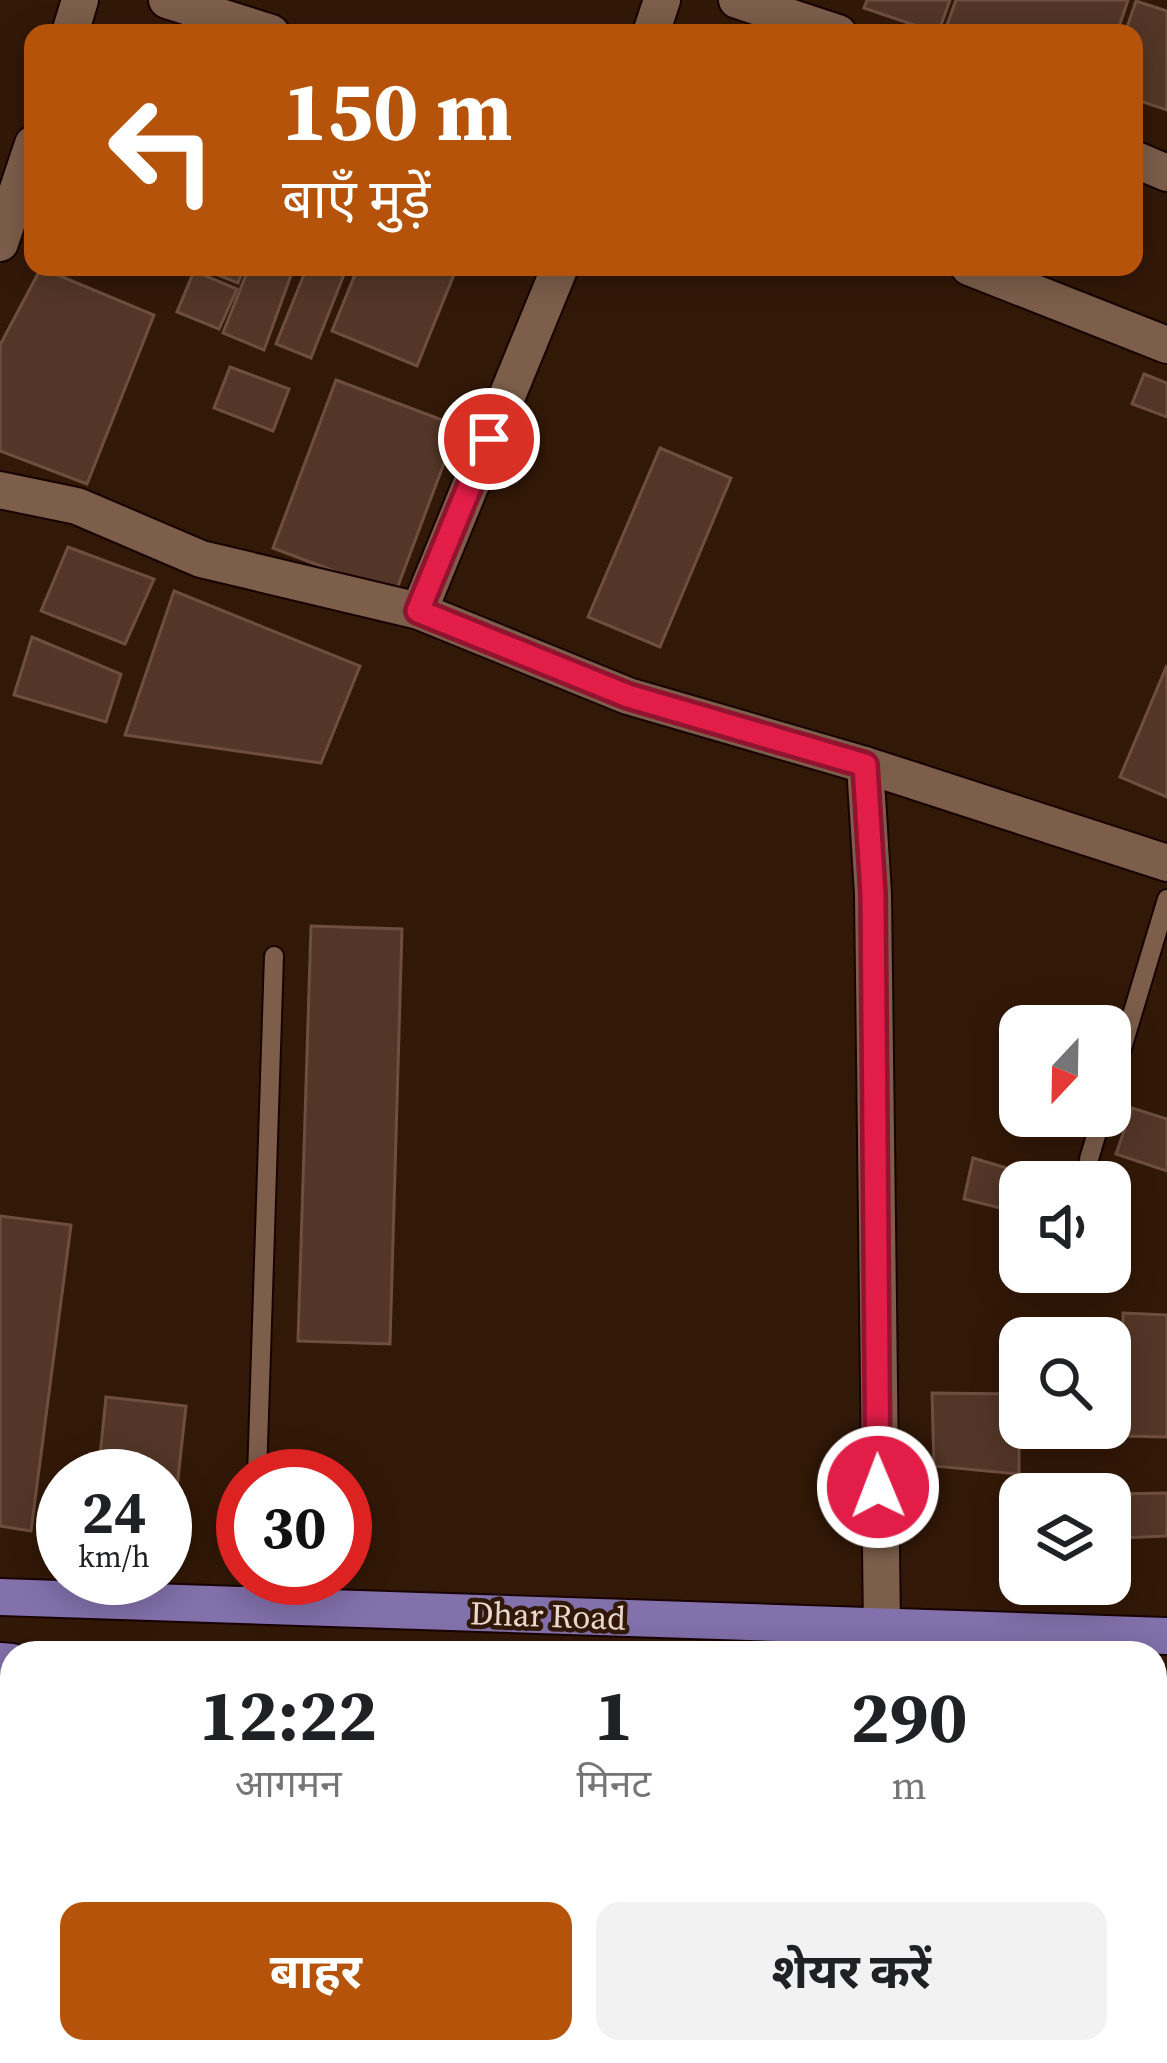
<!DOCTYPE html>
<html lang="hi">
<head>
<meta charset="utf-8">
<style>
	:root { --surface:#fff; --page:#f2f2f2; --text:#202124; --muted:#757577; --accent:#b45309 }
	body { margin:0; font-family:"Source Serif 4","Noto Sans Devanagari",serif; background:var(--page); color:var(--text); height:100vh; display:flex; flex-direction:column; font-size:45px; white-space:nowrap }
	* { box-sizing:border-box; margin:0 }
	p { font-size:39px; color:var(--muted) }
	.icon { flex:none; width:66px; height:66px; fill:none; stroke:currentColor; stroke-width:2; stroke-linecap:round; stroke-linejoin:round }
	.map { position:relative; flex:1; overflow:hidden }
	.panel { position:absolute; left:0px; top:1641px; width:1167px; height:423px; display:flex; flex-direction:column; background:var(--surface); border-radius:36px 36px 0 0; box-shadow:0 6px 30px #0003 }
	.panel>* { flex:none }
	.top-card { position:absolute; left:24px; top:24px; width:1119px; height:252px; border-radius:24px; box-shadow:0 6px 30px #0003; background:#b45309; color:#fff; overflow:hidden }
	.needle { width:78px; rotate:202deg }
	.tools { position:absolute; left:999px; top:1005px; display:grid; gap:24px }
	.tools a { display:grid; place-items:center; width:132px; height:132px; border-radius:24px; background:var(--surface); box-shadow:0 6px 30px #0003; font-size:60px }
	.speed { position:absolute; left:36px; top:1449px; display:flex; gap:24px; font-size:60px; font-weight:700; text-align:center }
	.speed>* { display:grid; place-content:center; width:156px; height:156px; border-radius:50%; background:var(--surface); box-shadow:0 6px 30px #0003; line-height:1 }
	.speed small { font-size:30px; font-weight:400 }
	.speed .limit { border:18px solid #d22; background:#fff; color:#111 }
	.pin { position:absolute; display:grid; place-items:center; width:102px; height:102px; color:#fff; margin:-51px; border:6px solid #fff; border-radius:50%; box-shadow:0 3px 12px #0007 }
	.me { position:absolute; width:132px; margin:-66px; rotate:359deg; stroke-linejoin:round; filter:drop-shadow(0 0 9px #0008) }
	.turn { display:flex; align-items:center; gap:42px; height:252px; padding:0 60px; font-size:54px }
	.turn .icon { width:156px; height:156px; stroke-width:2.5 }
	.turn b { display:block; font-size:84px; line-height:102px }
	.eta { display:flex; justify-content:space-evenly; align-items:center; height:204px; text-align:center }
	.eta b { font-size:72px; font-weight:700; line-height:84px }
	.button { display:flex; gap:24px; margin-top:auto; padding:24px 60px }
	.button a { flex:1; height:138px; border-radius:24px; background:var(--accent); color:#fff; font-size:48px; font-weight:700; line-height:138px; text-align:center }
	.button a+a { background:var(--page); color:var(--text) }
	.map>svg:first-child { display:block }
	.building { fill:#533627; stroke:#6e4e3f; stroke-width:3 }
	.lines { fill:none; stroke-linecap:round; stroke-linejoin:round }
	.service-casing { stroke:#180300; stroke-width:22 }
	.minor-casing { stroke:#180300; stroke-width:40 }
	.tertiary-casing { stroke:#180300; stroke-width:40 }
	.primary-casing { stroke:#180300; stroke-width:40 }
	.service { stroke:#7c5e4b; stroke-width:18 }
	.minor { stroke:#7c5e4b; stroke-width:36 }
	.tertiary { stroke:#7c5e4b; stroke-width:36 }
	.primary { stroke:#8371ac; stroke-width:36 }
	.route-casing { stroke:#92132f; stroke-width:30 }
	.route { stroke:#e11d48; stroke-width:21 }
	.labels { text-anchor:middle; stroke-width:9; stroke-linejoin:round; paint-order:stroke }
	.street-label { font-size:33px; fill:#ead8ce; stroke:#321807 }
</style>
</head>
<body>
<div class="map">
<svg width="1167" height="2063" viewBox="0 0 1167 2063">
	<rect width="100%" height="100%" fill="#321807"/>
	<g class="building">
		<polygon points="867,0 950,0 938,33 864,8"/>
		<polygon points="956,0 1128,0 1117,33 968,33 947,25"/>
		<polygon points="1136,1 1167,11 1167,110 1134,99 1134,33 1125,33"/>
		<polygon points="198,267 244,267 238,283"/>
		<polygon points="249,267 294,267 264,350 223,333"/>
		<polygon points="307,267 347,267 311,358 276,344"/>
		<polygon points="358,267 457,267 417,366 332,331"/>
		<polygon points="41,268 154,315 87,484 0,451 0,345"/>
		<polygon points="194,271 237,289 219,329 177,312"/>
		<polygon points="230,367 289,389 273,431 214,408"/>
		<polygon points="1144,374 1167,383 1167,417 1132,404"/>
		<polygon points="336,380 458,426 395,594 273,548"/>
		<polygon points="660,448 731,478 660,647 588,617"/>
		<polygon points="68,547 154,579 125,644 41,611"/>
		<polygon points="174,591 360,666 321,763 125,735"/>
		<polygon points="32,637 121,674 106,722 14,695"/>
		<polygon points="1167,665 1167,797 1120,777"/>
		<polygon points="311,926 402,929 390,1344 298,1341"/>
		<polygon points="1132,1108 1167,1119 1167,1171 1116,1154"/>
		<polygon points="973,1158 1054,1182 1020,1182 1020,1213 964,1199"/>
		<polygon points="0,1216 71,1225 31,1531 0,1526"/>
		<polygon points="1123,1313 1167,1315 1167,1437 1121,1436"/>
		<polygon points="932,1393 1019,1394 1019,1474 934,1466"/>
		<polygon points="106,1397 186,1406 173,1524 165,1523 165,1476 98,1476"/>
		<polygon points="1167,1493 1167,1536 1119,1538 1118,1494"/>
		<polygon points="1160,1719 1167,1721 1167,1763 1155,1759"/>
		<polygon points="1155,1773 1167,1775 1167,1814 1155,1812"/>
		<polygon points="12,1780 12,1824 0,1820"/>
		<polygon points="1155,1817 1167,1819 1159,1901 1155,1900"/>
		<polygon points="0,1868 12,1870 12,1972 0,1970"/>
		<polygon points="6,1999 12,2001 12,2052 23,2052 21,2063 0,2061 0,2024"/>
		<polygon points="1155,2000 1167,2001 1167,2044 1155,2044"/>
		<polygon points="1155,2051 1167,2052 1167,2063 1143,2063 1144,2052"/>
		<polygon points="98,2052 144,2052 141,2063 95,2063"/>
		<polygon points="192,2052 230,2052 227,2063 196,2063 189,2061"/>
		<polygon points="237,2052 269,2052 265,2063 235,2060"/>
		<polygon points="275,2052 312,2052 309,2063 273,2060"/>
		<polygon points="323,2052 387,2052 384,2063 335,2063 321,2060"/>
		<polygon points="393,2052 462,2052 460,2063"/>
		<polygon points="492,2052 559,2052 557,2063 491,2056"/>
		<polygon points="661,2052 715,2052 714,2063 659,2063"/>
		<polygon points="741,2052 797,2052 795,2063 740,2063"/>
		<polygon points="807,2052 851,2052 875,2056 874,2063 805,2063"/>
		<polygon points="912,2052 969,2052 968,2063 909,2058"/>
		<polygon points="1060,2052 1136,2052 1135,2063 1059,2063"/>
		<polygon points="977,2056 1036,2061 976,2063"/>
	</g>
	<g class="lines">
		<g class="service-casing">
			<g id="service">
				<polyline points="1110,1088 1167,899"/>
				<polyline points="1089,1159 1102,1116"/>
				<polyline points="257,1476 274,956"/>
				<polyline points="251,1603 253,1578"/>
			</g>
		</g>
		<g class="minor-casing">
			<g id="minor">
				<polyline points="167,0 271,33"/>
				<polyline points="70,33 80,0"/>
				<polyline points="651,33 662,0"/>
				<polyline points="0,243 33,144"/>
				<polyline points="969,267 1167,345"/>
				<polyline points="0,490 77,506 201,559 419,611 628,696 865,765 1167,863"/>
				<polyline points="419,611 560,267"/>
				<polyline points="865,765 873,894 882,1629"/>
				<polyline points="1155,1954 1167,1955"/>
				<polyline points="42,2052 74,2063"/>
				<polyline points="482,2063 485,2052"/>
				<polyline points="652,2063 654,2052"/>
				<polyline points="732,2063 734,2052"/>
				<polyline points="887,2063 889,2052"/>
				<polyline points="1053,2063 1056,2052"/>
			</g>
		</g>
		<g class="tertiary-casing">
			<g id="tertiary">
				<polyline points="737,0 838,33"/>
				<polyline points="1134,159 1167,173"/>
			</g>
		</g>
		<g class="primary-casing">
			<g id="primary">
				<polyline points="0,1597 1167,1636"/>
				<polyline points="0,1661 12,1662"/>
				<polyline points="1155,1696 1167,1696"/>
			</g>
		</g>
		<use href="#service" class="service"/>
		<use href="#minor" class="minor"/>
		<use href="#tertiary" class="tertiary"/>
		<use href="#primary" class="primary"/>
	</g>
	<g class="lines">
		<g class="route-casing">
			<polyline id="route" points="489,439 418,611 628,696 865,765 873,894 878,1487"/>
		</g>
		<use href="#route" class="route"/>
	</g>
	<g class="labels">
		<g class="street-label">
			<text transform="translate(548 1615) rotate(2)" y="12">Dhar Road</text>
		</g>
	</g>
</svg>
<div class="tools">
<a><svg class="needle" viewBox="-14 -14 28 28"><path d="M0-13l5 13h-10z" fill="#e53935"/><path d="M0 13l5-13h-10z" fill="#757577"/></svg></a>
<a><svg class="icon" aria-label="sound" viewBox="0 0 24 24"><path d="M4 9h4l5-4v14l-5-4H4zM17 9q2 3 0 6"/></svg></a>
<a><svg class="icon" aria-label="search" viewBox="0 0 24 24"><circle cx="10" cy="10" r="6"/><path d="M15 15l6 6"/></svg></a>
<a><svg class="icon" aria-label="layers" viewBox="0 0 24 24"><path d="M12 4l9 5-9 5-9-5zM3 14l9 5 9-5"/></svg></a>
</div>
<div class="speed"><div>24<small>km/h</small></div><div class="limit">30</div></div>
<div class="pin" style="left:489px;top:439px;background:#d93025"><svg class="icon" aria-label="arrive" viewBox="0 0 24 24"><path d="M6 21V4h12l-3 4 3 4H6"/></svg></div>
<svg class="me" style="left:878px;top:1487px" viewBox="-20 -20 40 40"><circle r="17" fill="#e11d48" stroke="#fff" stroke-width="3"/><path d="M0-11L8 9 0 5-8 9z" fill="#fff"/></svg>
<div class="top-card">
<div class="turn"><svg class="icon" aria-label="left" viewBox="0 0 24 24"><path d="M17 20v-9H6M10 6l-5 5 5 5"/></svg><div><b>150 m</b>बाएँ मुड़ें</div></div>
</div>
<section class="panel">
<div class="eta">
<div><b>12:22</b><p>आगमन</p></div>
<div><b>1</b><p>मिनट</p></div>
<div><b>290</b><p>m</p></div>
</div>
<div class="button"><a>बाहर</a><a>शेयर करें</a></div>
</section>
</div>
</body>
</html>
